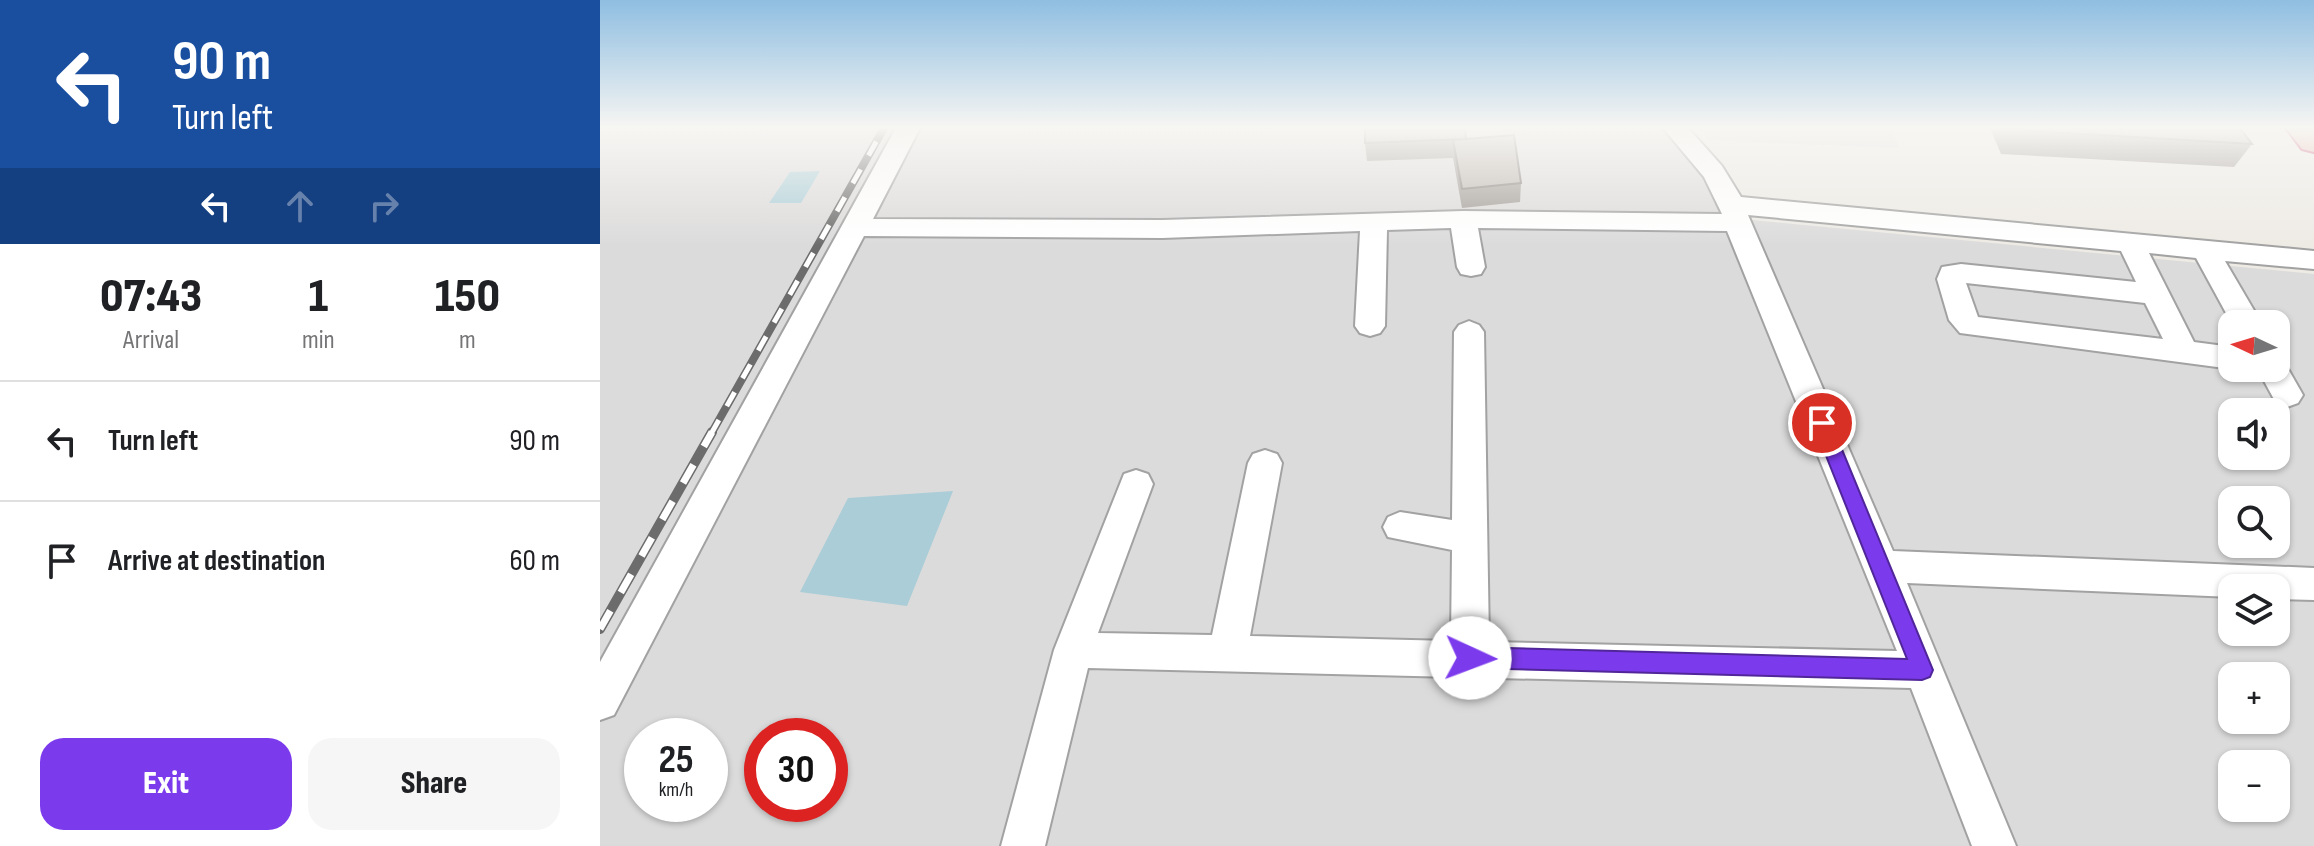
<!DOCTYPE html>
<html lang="en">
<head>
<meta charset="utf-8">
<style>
	:root { --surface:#fff; --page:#f6f6f6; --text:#202124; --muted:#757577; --line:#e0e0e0; --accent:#7c3aed }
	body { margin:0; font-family:"Sofia Sans Condensed",sans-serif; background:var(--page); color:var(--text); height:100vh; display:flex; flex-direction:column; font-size:30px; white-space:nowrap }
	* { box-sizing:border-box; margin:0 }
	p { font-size:26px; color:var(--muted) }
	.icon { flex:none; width:44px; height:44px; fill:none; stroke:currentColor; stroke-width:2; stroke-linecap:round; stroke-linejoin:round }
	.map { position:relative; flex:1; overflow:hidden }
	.panel { display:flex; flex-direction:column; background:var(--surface); width:600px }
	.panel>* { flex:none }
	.banner { background:#1a4fa0; color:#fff; overflow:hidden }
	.needle { width:52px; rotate:274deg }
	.tools { position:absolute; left:1618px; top:310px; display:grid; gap:16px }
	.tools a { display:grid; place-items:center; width:72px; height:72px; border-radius:16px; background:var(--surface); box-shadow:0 2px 6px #0004; font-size:40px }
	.speed { position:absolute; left:24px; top:718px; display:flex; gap:16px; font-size:40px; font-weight:700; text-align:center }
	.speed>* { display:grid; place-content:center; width:104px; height:104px; border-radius:50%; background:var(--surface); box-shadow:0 2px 6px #0004; line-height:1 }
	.speed small { font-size:20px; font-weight:400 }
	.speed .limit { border:12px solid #d22; background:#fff; color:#111 }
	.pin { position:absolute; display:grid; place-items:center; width:68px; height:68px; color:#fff; margin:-34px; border:4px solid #fff; border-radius:50%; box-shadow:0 2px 8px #0007 }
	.me { position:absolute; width:88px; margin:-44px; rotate:92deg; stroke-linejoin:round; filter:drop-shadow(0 0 6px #0008) }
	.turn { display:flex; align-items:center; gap:28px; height:168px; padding:0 40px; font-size:36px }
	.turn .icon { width:104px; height:104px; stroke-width:2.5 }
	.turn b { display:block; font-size:56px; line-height:68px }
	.lanes { display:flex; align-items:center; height:76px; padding:0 40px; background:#0003; justify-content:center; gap:40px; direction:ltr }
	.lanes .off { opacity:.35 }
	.eta { display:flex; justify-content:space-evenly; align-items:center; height:136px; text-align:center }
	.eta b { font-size:48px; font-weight:800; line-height:56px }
	.primary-button { display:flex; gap:16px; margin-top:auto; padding:16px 40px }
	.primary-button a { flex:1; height:92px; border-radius:24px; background:var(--accent); color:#fff; font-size:32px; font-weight:800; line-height:92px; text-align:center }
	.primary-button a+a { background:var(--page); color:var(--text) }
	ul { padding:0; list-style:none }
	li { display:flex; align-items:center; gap:24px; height:120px; padding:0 40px; border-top:2px solid var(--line) }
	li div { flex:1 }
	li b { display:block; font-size:30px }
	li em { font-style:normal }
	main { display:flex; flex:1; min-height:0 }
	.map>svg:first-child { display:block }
	.residential { fill:#dcdbdb; fill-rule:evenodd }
	.parking { fill:#dedede }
	.water { fill:#aacdd7 }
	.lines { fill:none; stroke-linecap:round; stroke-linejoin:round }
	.minor-casing { stroke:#a2a2a2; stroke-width:4 }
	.trunk-casing { stroke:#c83667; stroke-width:4 }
	.minor { fill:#fff; fill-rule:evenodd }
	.trunk { fill:#e8b4a4; fill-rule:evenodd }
	.rail-far1-casing { stroke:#6c6c6c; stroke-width:8 }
	.rail-casing { stroke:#6c6c6c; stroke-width:10 }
	.rail-far1 { stroke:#fff; stroke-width:5; stroke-dasharray:16; stroke-linecap:butt }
	.rail { stroke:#fff; stroke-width:7; stroke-dasharray:21; stroke-linecap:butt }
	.wall { fill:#a19b96 }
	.building { fill:#bbb4ae; stroke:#837e7a; stroke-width:2 }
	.route { fill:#7c3aed; stroke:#51269a; stroke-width:2 }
</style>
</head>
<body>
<main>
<section class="panel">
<div class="banner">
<div class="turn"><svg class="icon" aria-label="left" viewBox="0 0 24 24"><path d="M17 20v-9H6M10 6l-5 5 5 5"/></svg><div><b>90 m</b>Turn left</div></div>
<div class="lanes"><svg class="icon" aria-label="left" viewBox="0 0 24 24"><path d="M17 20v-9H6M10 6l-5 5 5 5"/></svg><svg class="icon off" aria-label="ahead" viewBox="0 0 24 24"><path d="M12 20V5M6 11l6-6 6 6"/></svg><svg class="icon off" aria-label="right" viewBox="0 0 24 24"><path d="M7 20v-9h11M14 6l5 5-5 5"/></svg></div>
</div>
<div class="eta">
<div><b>07:43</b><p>Arrival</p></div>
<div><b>1</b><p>min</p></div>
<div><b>150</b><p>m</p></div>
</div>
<ul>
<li><svg class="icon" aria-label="left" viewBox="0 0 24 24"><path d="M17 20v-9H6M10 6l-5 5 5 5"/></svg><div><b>Turn left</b></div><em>90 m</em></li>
<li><svg class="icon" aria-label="arrive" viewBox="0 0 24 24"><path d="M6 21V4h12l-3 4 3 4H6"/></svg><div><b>Arrive at destination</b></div><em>60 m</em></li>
</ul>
<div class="primary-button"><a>Exit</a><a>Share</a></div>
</section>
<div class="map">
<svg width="1714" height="846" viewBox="0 0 1714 846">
	<rect width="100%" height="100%" fill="#eeebe5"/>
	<path class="residential" d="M0 128H1087L1130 178 1152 220 1714 274V846H0ZM1632 324H1676V368H1632ZM1632 412H1676V456H1632ZM1632 500H1676V544H1632ZM1632 588H1676V632H1632ZM1632 676H1676V720H1632ZM42 736H110V804H42ZM162 736H230V804H162ZM1632 764H1676V808H1632Z"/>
	<polygon class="parking" points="1099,128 1291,128 1299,148 1108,140"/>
	<g class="water">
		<polygon points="220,171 201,203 169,203 190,172"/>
		<polygon points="353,491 307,606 200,592 248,498"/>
	</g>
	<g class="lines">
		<g class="minor-casing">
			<g id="minor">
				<path d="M296 128H320L273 219 562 220 863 211 1122 214 1104 177 1063 128H1088L1122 166 1141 197 1714 251V269L1625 261 1662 324H1632L1596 258 1549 253 1594 342 1632 347V368H1636L1632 369 1360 333 1349 320 1337 279 1342 267 1361 264 1536 282 1521 251 1148 215 1293 551 1714 568V600L1676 599V588H1632V597L1307 583 1416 846H1372L1311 688 488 668 445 846H401L454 650 524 474 536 470 548 474 553 484 498 633 612 635 648 463 653 454 665 450 677 454 682 463 650 636 851 641 852 550 788 537 783 527 788 517 800 512 852 520 854 332 859 325 869 321 879 325 884 332 889 642 1297 651 1127 231 878 228 885 267 881 274 871 276 861 274 857 267 851 228 787 230 785 326 780 333 770 336 760 333 755 326 760 231 562 238 264 236 14 715 0 720V662ZM1366 283 1545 303 1563 339 1378 317Z"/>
				<polygon points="1676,358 1683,360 1703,395 1698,403 1687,407 1676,403 1657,368 1676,368"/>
			</g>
		</g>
		<g class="trunk-casing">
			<polygon id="trunk" points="1686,128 1714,128 1714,152 1702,149"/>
		</g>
		<use href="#minor" class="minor"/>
		<use href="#trunk" class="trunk"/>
		<g class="rail-far1-casing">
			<polyline id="rail-far1" points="111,434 284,128"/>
		</g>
		<g class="rail-casing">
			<polyline id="rail" points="0,629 112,432"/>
		</g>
		<use href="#rail-far1" class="rail-far1"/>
		<use href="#rail" class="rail"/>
	</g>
	<g class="wall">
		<polygon points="1390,128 1640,128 1652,144 1634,167 1401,154"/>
		<polygon points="866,139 921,183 920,202 862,208 853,158 767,161 765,143"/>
	</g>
	<g class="building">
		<polygon points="765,128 865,128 866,139 914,135 921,183 862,189 853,140 865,139 765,143"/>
		<polygon points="1412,128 1640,128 1652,144 1414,130"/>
	</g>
	<linearGradient id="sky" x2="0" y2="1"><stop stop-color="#8fbee1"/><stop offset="0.52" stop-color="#f7f6f3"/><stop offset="1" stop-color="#f7f6f3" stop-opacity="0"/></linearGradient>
	<rect width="1714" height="246" fill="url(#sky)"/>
	<polygon class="route" points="1222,416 1231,423 1333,670 1330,677 1322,680 870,668 862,665 859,658 862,650 870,647 1307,659 1213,423"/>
</svg>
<div class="tools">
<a><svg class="needle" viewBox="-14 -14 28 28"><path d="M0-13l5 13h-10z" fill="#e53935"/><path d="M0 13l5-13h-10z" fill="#757577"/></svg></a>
<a><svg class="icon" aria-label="sound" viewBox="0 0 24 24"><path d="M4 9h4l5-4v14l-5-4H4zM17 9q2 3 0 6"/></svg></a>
<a><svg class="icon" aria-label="search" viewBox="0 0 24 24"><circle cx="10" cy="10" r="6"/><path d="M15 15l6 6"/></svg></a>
<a><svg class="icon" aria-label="layers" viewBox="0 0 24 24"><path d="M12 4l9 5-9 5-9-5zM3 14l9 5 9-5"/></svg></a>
<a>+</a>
<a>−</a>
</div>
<div class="speed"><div>25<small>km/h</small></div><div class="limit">30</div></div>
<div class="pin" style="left:1222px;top:423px;background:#d93025"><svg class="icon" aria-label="arrive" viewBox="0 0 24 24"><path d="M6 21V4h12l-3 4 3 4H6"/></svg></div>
<svg class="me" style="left:870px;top:658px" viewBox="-20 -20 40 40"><circle r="19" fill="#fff"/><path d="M0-13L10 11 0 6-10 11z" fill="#7c3aed"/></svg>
</div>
</main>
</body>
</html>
